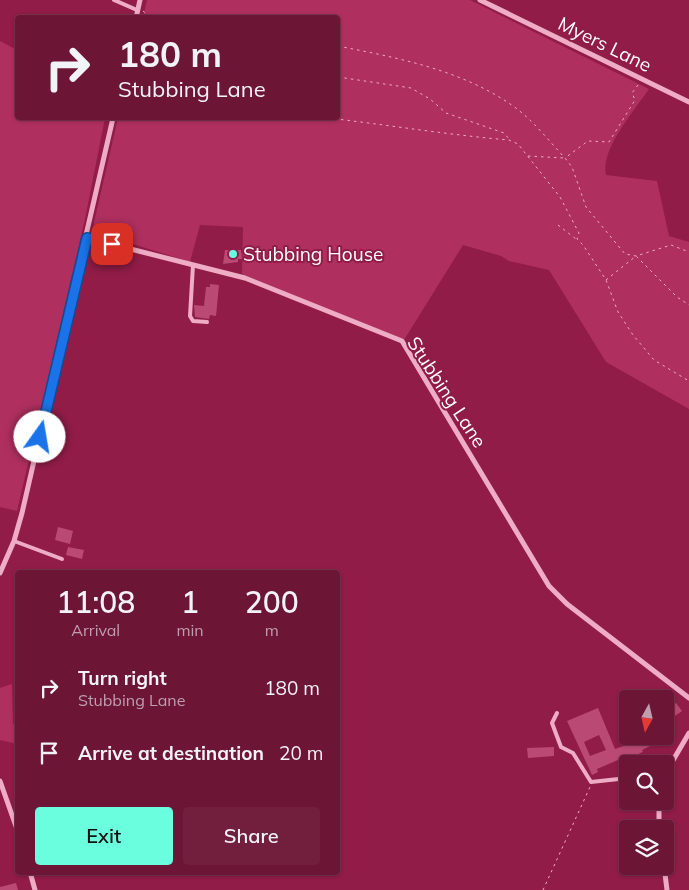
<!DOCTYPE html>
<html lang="en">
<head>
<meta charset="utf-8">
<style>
	:root { --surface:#6d1535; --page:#721e3d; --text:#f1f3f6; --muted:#bf9fad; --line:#7f3450; --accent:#6afede }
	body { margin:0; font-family:Mulish,sans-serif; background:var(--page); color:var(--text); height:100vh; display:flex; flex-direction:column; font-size:19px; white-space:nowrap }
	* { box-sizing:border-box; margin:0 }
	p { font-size:16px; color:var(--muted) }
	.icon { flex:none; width:28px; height:28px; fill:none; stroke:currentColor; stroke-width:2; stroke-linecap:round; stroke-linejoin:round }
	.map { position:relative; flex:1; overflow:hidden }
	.panel { position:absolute; left:15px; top:570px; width:325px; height:305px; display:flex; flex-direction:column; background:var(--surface); border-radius:5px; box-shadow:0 1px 4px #0004,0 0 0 1px var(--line) }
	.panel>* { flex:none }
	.guide { position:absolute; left:15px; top:15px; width:325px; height:105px; border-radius:5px; box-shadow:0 1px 4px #0004,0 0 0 1px var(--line); background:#6d1535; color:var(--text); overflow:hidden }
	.needle { width:32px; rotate:188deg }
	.fabs { position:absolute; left:619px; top:690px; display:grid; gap:10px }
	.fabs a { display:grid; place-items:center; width:55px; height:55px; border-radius:5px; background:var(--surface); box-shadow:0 1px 4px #0004,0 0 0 1px var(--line); font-size:25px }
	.pin { position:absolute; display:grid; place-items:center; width:42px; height:42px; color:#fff; margin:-21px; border-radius:10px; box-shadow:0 2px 8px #0006 }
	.me { position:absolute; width:55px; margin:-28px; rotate:13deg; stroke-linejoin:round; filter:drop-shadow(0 0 4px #0008) }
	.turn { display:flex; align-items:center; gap:18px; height:105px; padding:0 20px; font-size:22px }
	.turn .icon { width:65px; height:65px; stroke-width:2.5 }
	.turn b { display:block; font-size:35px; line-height:42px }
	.eta { display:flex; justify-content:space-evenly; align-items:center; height:85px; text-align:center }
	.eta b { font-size:30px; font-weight:600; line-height:35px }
	.cta { display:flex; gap:10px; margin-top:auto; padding:10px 20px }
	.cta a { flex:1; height:58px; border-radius:5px; background:var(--accent); color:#111; font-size:20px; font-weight:600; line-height:58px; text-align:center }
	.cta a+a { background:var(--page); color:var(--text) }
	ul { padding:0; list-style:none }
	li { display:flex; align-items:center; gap:15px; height:65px; padding:0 20px }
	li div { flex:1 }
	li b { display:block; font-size:19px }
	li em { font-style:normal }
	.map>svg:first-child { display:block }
	.green { fill:#af2f5f }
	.building { fill:#ba4973; fill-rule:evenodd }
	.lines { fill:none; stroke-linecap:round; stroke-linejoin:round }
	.path { stroke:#eeacc5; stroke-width:1; stroke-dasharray:2.5 4; stroke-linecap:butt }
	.lane { stroke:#eeacc5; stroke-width:4 }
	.street { stroke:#eeacc5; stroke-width:5 }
	.route-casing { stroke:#114b97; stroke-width:12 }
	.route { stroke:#1a73e8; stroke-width:9 }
	.poi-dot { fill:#6afede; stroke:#911c47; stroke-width:2 }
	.labels { text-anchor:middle; stroke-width:4; stroke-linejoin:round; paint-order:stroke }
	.street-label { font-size:19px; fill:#fff; stroke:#911c47 }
	.poi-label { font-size:19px; fill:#fff; stroke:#911c47; text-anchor:start }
</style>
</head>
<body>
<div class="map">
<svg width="689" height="890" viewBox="0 0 689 890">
	<rect width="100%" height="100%" fill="#911c47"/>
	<g class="green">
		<path d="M147 0H470L649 89C635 110 600 149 606 175L657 181 669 236 689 242V409L606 362 549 270 509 261 501 256 463 245 404 340 242 274 243 227 200 225 190 262 92 231 118 118H338V18L143 17Z"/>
		<polygon points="0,41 17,50 18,118 105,118 85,219 17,511 0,507"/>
		<polygon points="12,684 13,724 17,726 17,744 0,740 0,688"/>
	</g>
	<g class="building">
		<polygon points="225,250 241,250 242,259 238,259 238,262 223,264"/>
		<polygon points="210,284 219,285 216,316 210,315 209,319 195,317 194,305 204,306 206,287 210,287"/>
		<polygon points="58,527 73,531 70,544 55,540"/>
		<polygon points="68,547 84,550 82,559 66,555"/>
		<polygon points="676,703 682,711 665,723 665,711"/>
		<path d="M598 708 615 749 653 736H660L662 740 642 750 643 752 636 755 637 757 627 761 625 757 597 769 598 772 592 775 567 721ZM599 735 606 750 590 756 584 742Z"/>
		<polygon points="554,747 554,756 528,758 527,748"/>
		<polygon points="16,883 18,890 0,890 0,887"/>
	</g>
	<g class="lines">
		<g class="path">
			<polyline points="143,11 151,18"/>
			<path d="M338 46C398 58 462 70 513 106 533 120 548 140 565 158"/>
			<polyline points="338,77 411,88 430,99 446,113 504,133 509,139"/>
			<polyline points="638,85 632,93 635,100 609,142 588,141 565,158 572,167 586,207 625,254 636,256 671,245 689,252"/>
			<path d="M328 118C389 125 449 135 509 140L518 144 560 197 579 233 577 239 583 245 606 280 618 312 633 335 654 360 689 381"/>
			<polyline points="528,156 564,158"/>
			<polyline points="558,225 576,239"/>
			<polyline points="606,280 636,256 677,297 689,305"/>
			<polyline points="543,890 590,787"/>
		</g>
		<g class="lane">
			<polyline points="114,0 137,10"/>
			<polyline points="193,265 190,316 193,321 207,322"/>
			<polyline points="14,541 62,559"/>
			<polyline points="557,713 552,723 561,747 573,753 591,782 628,778"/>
		</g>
		<g class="street">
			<polyline points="480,0 689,102"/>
			<polyline points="136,18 140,0"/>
			<polyline points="87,238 245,278 402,341 549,586 567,604 689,698"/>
			<polyline points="0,573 14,541 22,513 113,118"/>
			<polyline points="665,774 689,733"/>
			<polyline points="0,781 18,832"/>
			<polyline points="659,829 659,801"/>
			<polyline points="664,866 667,890"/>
			<polyline points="30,872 35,890"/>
		</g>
	</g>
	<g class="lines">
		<g class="route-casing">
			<polyline id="route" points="40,437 87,238 112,244"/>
		</g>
		<use href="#route" class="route"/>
	</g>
	<circle class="poi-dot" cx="233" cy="254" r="5"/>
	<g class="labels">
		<g class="street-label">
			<text transform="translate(605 44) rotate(26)" y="7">Myers Lane</text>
			<text transform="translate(447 392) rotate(57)" y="7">Stubbing Lane</text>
		</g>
		<g class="poi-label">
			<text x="243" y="261">Stubbing House</text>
		</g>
	</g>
</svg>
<div class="fabs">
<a><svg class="needle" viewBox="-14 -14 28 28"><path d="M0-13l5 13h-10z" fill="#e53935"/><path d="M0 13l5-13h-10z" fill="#bf9fad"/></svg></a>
<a><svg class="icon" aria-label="search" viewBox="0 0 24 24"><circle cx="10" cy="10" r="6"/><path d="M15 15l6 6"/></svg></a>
<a><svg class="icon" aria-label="layers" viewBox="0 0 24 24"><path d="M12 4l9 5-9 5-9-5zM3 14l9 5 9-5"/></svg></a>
</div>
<div class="pin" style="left:112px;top:244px;background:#d93025"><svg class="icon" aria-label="arrive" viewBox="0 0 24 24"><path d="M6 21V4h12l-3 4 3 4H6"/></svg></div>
<svg class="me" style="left:40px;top:437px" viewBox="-20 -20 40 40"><circle r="19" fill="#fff"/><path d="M0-13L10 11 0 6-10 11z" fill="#1a73e8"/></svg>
<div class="guide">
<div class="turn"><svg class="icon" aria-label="right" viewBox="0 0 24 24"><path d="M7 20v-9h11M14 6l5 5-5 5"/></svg><div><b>180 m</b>Stubbing Lane</div></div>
</div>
<section class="panel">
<div class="eta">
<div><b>11:08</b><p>Arrival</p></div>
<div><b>1</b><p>min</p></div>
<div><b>200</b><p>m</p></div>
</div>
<ul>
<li><svg class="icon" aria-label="right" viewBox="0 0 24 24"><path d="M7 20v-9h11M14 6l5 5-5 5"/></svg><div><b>Turn right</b><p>Stubbing Lane</p></div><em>180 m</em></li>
<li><svg class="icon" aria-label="arrive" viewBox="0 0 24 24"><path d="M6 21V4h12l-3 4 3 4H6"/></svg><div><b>Arrive at destination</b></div><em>20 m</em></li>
</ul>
<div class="cta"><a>Exit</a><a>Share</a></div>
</section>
</div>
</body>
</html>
